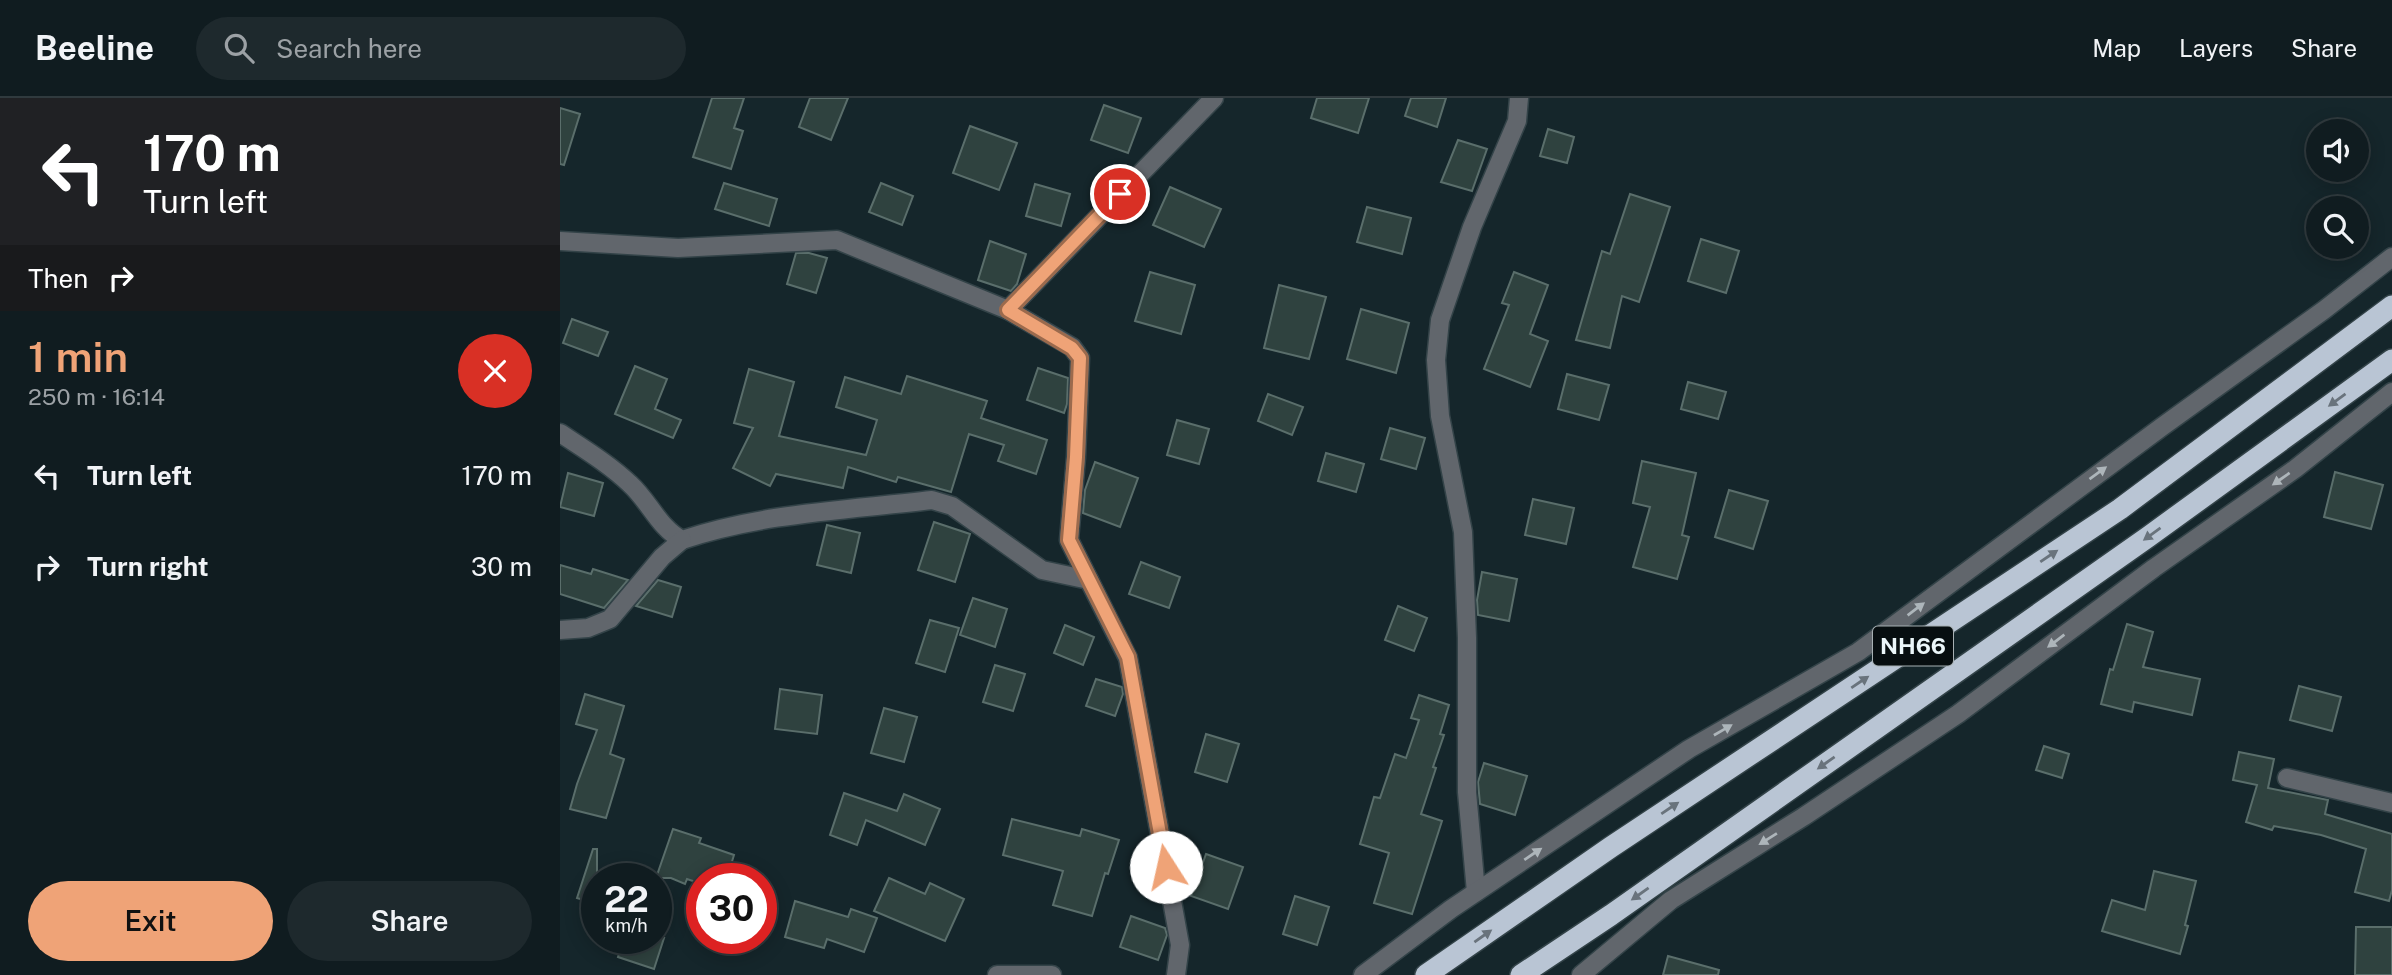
<!DOCTYPE html>
<html lang="en">
<head>
<meta charset="utf-8">
<style>
	:root { --surface:#101c20; --page:#1e292d; --text:#f1f3f6; --muted:#9ca1a5; --line:#303a3e; --accent:#efa377 }
	body { margin:0; font-family:"Public Sans",sans-serif; background:var(--page); color:var(--text); height:100vh; display:flex; flex-direction:column; font-size:26px; white-space:nowrap }
	* { box-sizing:border-box; margin:0 }
	p { font-size:23px; color:var(--muted) }
	.icon { flex:none; width:38px; height:38px; fill:none; stroke:currentColor; stroke-width:2; stroke-linecap:round; stroke-linejoin:round }
	.map { position:relative; flex:1; overflow:hidden }
	.panel { display:flex; flex-direction:column; background:var(--surface); width:560px }
	.panel>* { flex:none }
	.top-card { background:#202124; color:#fff; overflow:hidden }
	.fabs { position:absolute; left:1746px; top:21px; display:grid; gap:14px }
	.fabs a { display:grid; place-items:center; width:63px; height:63px; border-radius:50%; background:var(--surface); box-shadow:0 4px 18px #0003,0 0 0 2px var(--line); font-size:35px }
	.speed { position:absolute; left:21px; top:765px; display:flex; gap:14px; font-size:35px; font-weight:700; text-align:center }
	.speed>* { display:grid; place-content:center; width:91px; height:91px; border-radius:50%; background:var(--surface); box-shadow:0 4px 18px #0003,0 0 0 2px var(--line); line-height:1 }
	.speed small { font-size:18px; font-weight:400 }
	.speed .limit { border:10px solid #d22; background:#fff; color:#111 }
	.pin { position:absolute; display:grid; place-items:center; width:60px; height:60px; color:#fff; margin:-30px; border:4px solid #fff; border-radius:50%; box-shadow:0 2px 7px #0007 }
	.me { position:absolute; width:77px; margin:-38px; rotate:350deg; stroke-linejoin:round; filter:drop-shadow(0 0 5px #0008) }
	.turn { display:flex; align-items:center; gap:24px; height:147px; padding:0 28px; font-size:32px }
	.turn .icon { width:91px; height:91px; stroke-width:2.5 }
	.turn b { display:block; font-size:49px; line-height:60px }
	.then { display:flex; align-items:center; height:66px; padding:0 28px; background:#0003; gap:14px; font-size:26px }
	.round { display:grid; place-items:center; flex:none; width:74px; height:74px; border-radius:37px; background:var(--page) }
	.head { display:flex; align-items:center; justify-content:space-between; height:119px; padding:0 28px }
	h1 { font-size:42px; font-weight:600; line-height:52px; color:var(--accent) }
	.button { display:flex; gap:14px; margin-top:auto; padding:14px 28px }
	.button a { flex:1; height:80px; border-radius:42px; background:var(--accent); color:#111; font-size:28px; font-weight:600; line-height:80px; text-align:center }
	.button a+a { background:var(--page); color:var(--text) }
	ul { padding:0; list-style:none }
	li { display:flex; align-items:center; gap:21px; height:91px; padding:0 28px }
	li div { flex:1 }
	li b { display:block; font-size:26px }
	li em { font-style:normal }
	header { display:flex; align-items:center; gap:42px; box-sizing:border-box; height:98px; padding:0 35px; background:var(--surface); border-bottom:2px solid var(--line) }
	header strong { font-size:33px }
	nav { display:flex; gap:38px; margin-inline-start:auto; font-size:24px }
	.search { width:490px; height:63px; background:var(--page); display:flex; align-items:center; gap:18px; box-sizing:border-box; padding:0 24px; border-radius:38px; color:var(--muted); font-size:26px }
	main { display:flex; flex:1; min-height:0 }
	.map>svg:first-child { display:block }
	.building { fill:#2f423f; stroke:#5a6e6b; stroke-width:2 }
	.lines { fill:none; stroke-linecap:round; stroke-linejoin:round }
	.minor-casing { stroke:#334348; stroke-width:21 }
	.highway-casing { stroke:#334348; stroke-width:24 }
	.minor { stroke:#61666c; stroke-width:18 }
	.highway { stroke:#b9c5d4; stroke-width:21 }
	.oneway { fill:#69737c }
	.oneway2 { fill:#adb5ba }
	.route-casing { stroke:#9b6a4d; stroke-width:18 }
	.route { stroke:#efa377; stroke-width:12 }
	.labels { text-anchor:middle; stroke-width:7; stroke-linejoin:round; paint-order:stroke }
	.shield { fill:#070e10; stroke:#a7b0b3; stroke-width:2 }
	.shield-label { font-size:23px; font-weight:bold; fill:#ebf6f9 }
</style>
</head>
<body>
<header>
<strong>Beeline</strong>
<div class="search"><svg class="icon" aria-label="search" viewBox="0 0 24 24"><circle cx="10" cy="10" r="6"/><path d="M15 15l6 6"/></svg>Search here</div>
<nav><a>Map</a><a>Layers</a><a>Share</a></nav>
</header>
<main>
<section class="panel">
<div class="top-card">
<div class="turn"><svg class="icon" aria-label="left" viewBox="0 0 24 24"><path d="M17 20v-9H6M10 6l-5 5 5 5"/></svg><div><b>170 m</b>Turn left</div></div>
<div class="then">Then<svg class="icon" aria-label="right" viewBox="0 0 24 24"><path d="M7 20v-9h11M14 6l5 5-5 5"/></svg></div>
</div>
<div class="head"><div><h1>1 min</h1><p>250 m · 16:14</p></div><a class="round" style="background:#d93025;color:#fff"><svg class="icon" aria-label="close" viewBox="0 0 24 24"><path d="M6 6l12 12M18 6L6 18"/></svg></a></div>
<ul>
<li><svg class="icon" aria-label="left" viewBox="0 0 24 24"><path d="M17 20v-9H6M10 6l-5 5 5 5"/></svg><div><b>Turn left</b></div><em>170 m</em></li>
<li><svg class="icon" aria-label="right" viewBox="0 0 24 24"><path d="M7 20v-9h11M14 6l5 5-5 5"/></svg><div><b>Turn right</b></div><em>30 m</em></li>
</ul>
<div class="button"><a>Exit</a><a>Share</a></div>
</section>
<div class="map">
<svg width="1832" height="877" viewBox="0 0 1832 877">
	<rect width="100%" height="100%" fill="#15262b"/>
	<g class="building">
		<polygon points="152,0 184,0 174,30 183,33 171,71 133,59"/>
		<polygon points="250,0 288,0 271,42 239,29"/>
		<polygon points="757,0 809,0 798,35 751,20"/>
		<polygon points="851,0 886,0 877,29 845,18"/>
		<polygon points="544,7 581,20 568,55 531,42"/>
		<polygon points="0,10 20,16 4,67 0,66"/>
		<polygon points="410,28 457,45 439,92 393,75"/>
		<polygon points="988,31 1014,39 1007,65 980,58"/>
		<polygon points="898,42 927,51 912,93 881,84"/>
		<polygon points="164,85 217,101 209,128 155,111"/>
		<polygon points="321,85 353,98 342,127 309,114"/>
		<polygon points="475,86 510,96 501,128 466,118"/>
		<polygon points="610,89 661,111 644,149 593,127"/>
		<polygon points="1070,96 1110,109 1079,204 1062,198 1050,250 1016,242 1042,153 1050,156"/>
		<polygon points="807,109 851,120 842,156 797,144"/>
		<polygon points="1141,141 1179,153 1166,195 1128,183"/>
		<polygon points="430,143 466,156 457,186 451,193 418,182"/>
		<polygon points="236,155 249,155 267,160 256,195 227,186"/>
		<polygon points="590,174 635,187 621,236 575,223"/>
		<polygon points="954,174 988,187 970,236 988,243 970,289 924,271 949,207 942,205"/>
		<polygon points="719,187 766,199 749,261 704,250"/>
		<polygon points="801,211 849,225 836,275 787,261"/>
		<polygon points="12,221 48,234 38,258 3,245"/>
		<polygon points="75,268 107,281 95,311 121,322 113,340 55,316"/>
		<polygon points="478,270 508,280 507,306 504,315 467,302"/>
		<polygon points="189,271 234,284 219,338 306,357 317,322 276,309 285,279 341,296 347,278 427,303 421,320 487,342 476,376 438,363 444,347 409,336 391,394 338,379 336,384 288,369 283,390 216,376 210,388 173,370 193,330 174,325"/>
		<polygon points="1007,276 1049,287 1039,322 998,311"/>
		<polygon points="1128,284 1166,294 1158,321 1121,311"/>
		<polygon points="708,296 743,309 732,337 698,323"/>
		<polygon points="617,322 649,331 639,366 607,357"/>
		<polygon points="830,330 865,340 856,371 821,361"/>
		<polygon points="766,355 804,366 796,394 758,383"/>
		<polygon points="1082,363 1136,375 1122,437 1129,439 1117,481 1073,469 1090,409 1073,405"/>
		<polygon points="535,364 578,380 560,429 523,415 525,392"/>
		<polygon points="1775,374 1823,387 1811,431 1764,419"/>
		<polygon points="8,375 43,385 34,418 0,409"/>
		<polygon points="1169,392 1208,403 1193,451 1155,439"/>
		<polygon points="973,401 1014,410 1006,446 965,437"/>
		<polygon points="374,424 410,436 395,484 358,472"/>
		<polygon points="267,427 300,435 291,475 257,467"/>
		<polygon points="581,464 620,479 609,510 569,496"/>
		<polygon points="0,467 31,476 33,471 68,482 44,510 0,496"/>
		<polygon points="922,474 957,481 949,523 918,517 917,502"/>
		<polygon points="98,482 121,489 112,519 76,508"/>
		<polygon points="413,500 447,511 435,549 400,537"/>
		<polygon points="838,508 867,520 854,553 825,542"/>
		<polygon points="370,522 399,530 385,574 356,565"/>
		<polygon points="1567,526 1593,534 1583,569 1640,581 1632,617 1574,604 1572,614 1541,606 1550,571 1553,572"/>
		<polygon points="505,527 534,539 523,567 494,555"/>
		<polygon points="435,567 465,576 453,613 423,604"/>
		<polygon points="536,581 562,589 563,596 555,618 526,608"/>
		<polygon points="1739,588 1781,599 1772,633 1730,622"/>
		<polygon points="220,591 262,597 257,636 215,631"/>
		<polygon points="25,596 64,608 50,656 64,661 46,720 10,711 17,686 37,632 16,626"/>
		<polygon points="859,597 889,607 880,636 884,637 873,669 876,670 861,716 882,723 852,816 814,805 829,755 800,746 814,699 820,700 835,656 846,660 859,622 851,620"/>
		<polygon points="324,610 357,619 344,664 311,655"/>
		<polygon points="646,636 679,646 667,684 635,674"/>
		<polygon points="1484,648 1509,656 1502,680 1476,672"/>
		<polygon points="1679,654 1714,661 1708,690 1768,702 1765,716 1832,736 1832,792 1829,803 1795,794 1806,751 1761,737 1714,728 1712,732 1686,724 1697,687 1673,682"/>
		<polygon points="924,665 967,678 955,717 920,706 918,684"/>
		<polygon points="284,695 337,713 344,696 380,711 365,747 306,722 297,747 270,737"/>
		<polygon points="452,721 520,738 522,731 559,742 548,776 545,775 532,818 493,807 503,773 443,757"/>
		<polygon points="113,731 141,740 139,745 174,757 167,780 142,780 142,786 127,781 125,786 111,780 96,780"/>
		<polygon points="33,751 37,751 37,806 17,800"/>
		<polygon points="646,756 683,769 668,811 631,798"/>
		<polygon points="1594,773 1636,783 1625,827 1628,828 1620,856 1542,833 1552,802 1585,812"/>
		<polygon points="329,780 365,796 370,785 404,801 385,843 314,813"/>
		<polygon points="735,798 769,809 757,847 723,836"/>
		<polygon points="235,803 288,819 291,811 317,820 304,854 267,841 264,850 225,839"/>
		<polygon points="571,818 605,830 607,837 598,862 560,849"/>
		<polygon points="1796,829 1832,829 1832,877 1795,877"/>
		<polygon points="64,840 104,840 94,871 58,859"/>
		<polygon points="1108,858 1159,872 1158,877 1103,877"/>
	</g>
	<g class="lines">
		<g class="minor-casing">
			<g id="minor">
				<polyline points="0,143 118,150 277,142 448,212 512,249 520,260 516,359 509,442 568,560 620,847 616,877"/>
				<polyline points="448,212 654,0"/>
				<path d="M0 335C24 351 49 366 70 386 89 403 99 430 122 442 202 415 289 412 372 402L392 408 482 472 529 482"/>
				<polyline points="0,532 28,530 50,521 102,459 122,442"/>
				<polyline points="1727,680 1832,705"/>
				<polyline points="916,794 907,694 907,540 903,434 880,318 876,262 880,222 912,129 957,23 959,0"/>
				<polyline points="437,877 492,877"/>
				<polyline points="803,877 891,811 1129,651 1298,554 1603,328 1764,212 1832,159"/>
				<polyline points="1021,877 1111,802 1243,719 1398,616 1594,470 1735,371 1832,294"/>
			</g>
		</g>
		<g class="highway-casing">
			<g id="highway">
				<polyline points="866,877 1051,749 1560,411 1832,208"/>
				<polyline points="961,877 1051,817 1588,439 1832,262"/>
			</g>
		</g>
		<use href="#minor" class="minor"/>
		<use href="#highway" class="highway"/>
	</g>
	<defs><path id="oneway-solid" d="M-6-.8H1V-3.2L6.5 0L1 3.2V.8H-6Z" transform="scale(1.75)"/></defs>
	<g class="oneway">
		<use href="#oneway-solid" transform="translate(1777 302) rotate(144)"/>
		<use href="#oneway-solid" transform="translate(1592 436) rotate(144)"/>
		<use href="#oneway-solid" transform="translate(1489 458) rotate(-34)"/>
		<use href="#oneway-solid" transform="translate(1300 584) rotate(-34)"/>
		<use href="#oneway-solid" transform="translate(1266 665) rotate(145)"/>
		<use href="#oneway-solid" transform="translate(1110 710) rotate(-34)"/>
		<use href="#oneway-solid" transform="translate(1080 796) rotate(145)"/>
		<use href="#oneway-solid" transform="translate(923 838) rotate(-35)"/>
	</g>
	<g class="oneway2">
		<use href="#oneway-solid" transform="translate(1538 375) rotate(-36)"/>
		<use href="#oneway-solid" transform="translate(1721 381) rotate(145)"/>
		<use href="#oneway-solid" transform="translate(1356 511) rotate(-37)"/>
		<use href="#oneway-solid" transform="translate(1496 543) rotate(143)"/>
		<use href="#oneway-solid" transform="translate(1163 632) rotate(-30)"/>
		<use href="#oneway-solid" transform="translate(1208 741) rotate(148)"/>
		<use href="#oneway-solid" transform="translate(973 756) rotate(-34)"/>
	</g>
	<g class="lines">
		<g class="route-casing">
			<polyline id="route" points="560,96 448,212 512,250 520,260 516,359 509,442 568,559 606,769"/>
		</g>
		<use href="#route" class="route"/>
	</g>
	<g class="labels">
		<rect class="shield" x="1313" y="528.5" width="80" height="39" rx="5"/>
		<g class="shield-label">
			<text x="1353" y="556">NH66</text>
		</g>
	</g>
</svg>
<div class="fabs">
<a><svg class="icon" aria-label="sound" viewBox="0 0 24 24"><path d="M4 9h4l5-4v14l-5-4H4zM17 9q2 3 0 6"/></svg></a>
<a><svg class="icon" aria-label="search" viewBox="0 0 24 24"><circle cx="10" cy="10" r="6"/><path d="M15 15l6 6"/></svg></a>
</div>
<div class="speed"><div>22<small>km/h</small></div><div class="limit">30</div></div>
<div class="pin" style="left:560px;top:96px;background:#d93025"><svg class="icon" aria-label="arrive" viewBox="0 0 24 24"><path d="M6 21V4h12l-3 4 3 4H6"/></svg></div>
<svg class="me" style="left:606px;top:769px" viewBox="-20 -20 40 40"><circle r="19" fill="#fff"/><path d="M0-13L10 11 0 6-10 11z" fill="#efa377"/></svg>
</div>
</main>
</body>
</html>
